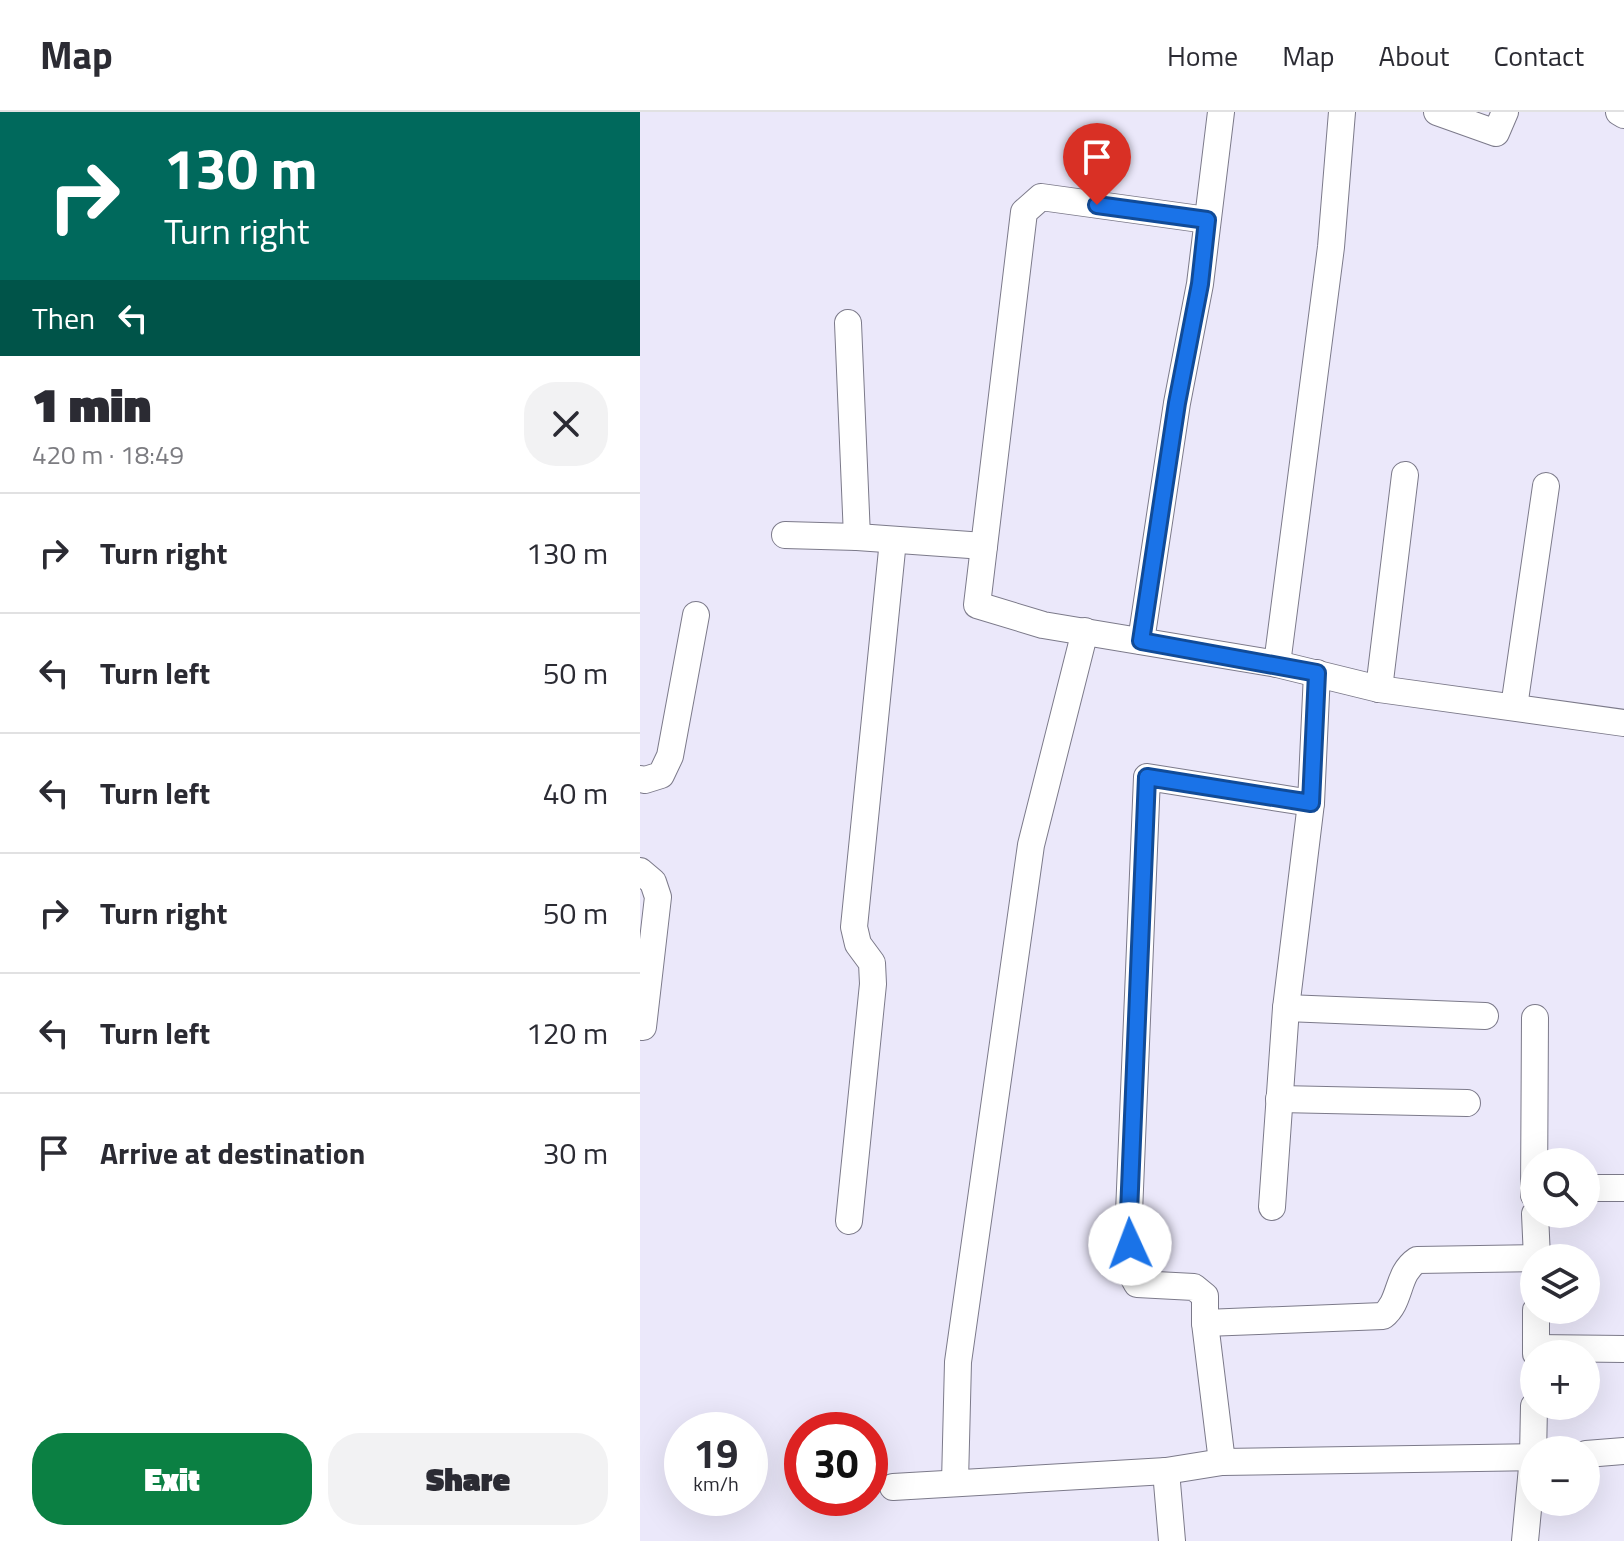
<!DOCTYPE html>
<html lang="en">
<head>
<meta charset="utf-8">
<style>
	:root { --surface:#fff; --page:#f2f2f3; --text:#2b2b33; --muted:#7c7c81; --line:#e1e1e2; --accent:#0b8043 }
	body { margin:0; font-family:"Titillium Web",sans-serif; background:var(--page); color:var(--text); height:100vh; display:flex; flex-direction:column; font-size:30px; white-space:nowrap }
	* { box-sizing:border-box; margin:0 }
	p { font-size:26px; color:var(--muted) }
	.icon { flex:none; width:44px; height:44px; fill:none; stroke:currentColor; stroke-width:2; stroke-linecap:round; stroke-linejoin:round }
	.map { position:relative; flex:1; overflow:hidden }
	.sheet { display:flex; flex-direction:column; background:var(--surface); width:640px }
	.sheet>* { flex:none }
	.guide { background:#00695c; color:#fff; overflow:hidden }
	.buttons { position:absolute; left:880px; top:1036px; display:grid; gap:16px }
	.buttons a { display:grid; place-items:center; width:80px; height:80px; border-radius:50%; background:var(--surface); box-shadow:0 8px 32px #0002; font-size:40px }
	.speed { position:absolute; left:24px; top:1300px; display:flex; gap:16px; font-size:40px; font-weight:700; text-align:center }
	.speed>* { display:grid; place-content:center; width:104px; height:104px; border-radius:50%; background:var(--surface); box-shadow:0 8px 32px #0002; line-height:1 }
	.speed small { font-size:20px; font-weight:400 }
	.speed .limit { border:12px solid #d22; background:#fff; color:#111 }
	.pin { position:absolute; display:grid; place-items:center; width:68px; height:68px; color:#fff; margin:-82px -34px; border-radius:50% 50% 50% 0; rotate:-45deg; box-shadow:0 0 8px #0007 }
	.pin .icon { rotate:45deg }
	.me { position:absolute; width:88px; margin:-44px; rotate:358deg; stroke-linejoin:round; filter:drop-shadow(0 0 6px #0008) }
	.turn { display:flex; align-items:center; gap:28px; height:168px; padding:0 32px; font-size:36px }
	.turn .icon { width:104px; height:104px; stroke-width:2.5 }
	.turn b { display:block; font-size:56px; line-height:68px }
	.then { display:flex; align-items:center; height:76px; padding:0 32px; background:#0003; gap:16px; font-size:30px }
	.round { display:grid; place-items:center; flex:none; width:84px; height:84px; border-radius:32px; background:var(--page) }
	.overview { display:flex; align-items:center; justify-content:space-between; height:136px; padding:0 32px }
	h1 { font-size:48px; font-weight:800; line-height:60px }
	.action { display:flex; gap:16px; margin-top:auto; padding:16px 32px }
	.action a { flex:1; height:92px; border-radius:32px; background:var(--accent); color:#fff; font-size:32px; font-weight:800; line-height:92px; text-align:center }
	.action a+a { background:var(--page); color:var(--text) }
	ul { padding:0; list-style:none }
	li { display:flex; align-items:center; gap:24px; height:120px; padding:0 32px; border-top:2px solid var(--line) }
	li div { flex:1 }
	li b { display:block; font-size:30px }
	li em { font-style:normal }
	header { display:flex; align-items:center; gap:48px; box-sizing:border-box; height:112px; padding:0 40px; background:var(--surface); border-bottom:2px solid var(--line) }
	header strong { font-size:38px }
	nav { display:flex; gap:44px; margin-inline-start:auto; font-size:28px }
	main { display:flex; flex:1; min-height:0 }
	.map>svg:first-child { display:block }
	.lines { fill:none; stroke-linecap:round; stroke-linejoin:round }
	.street-casing { stroke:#7c7a8a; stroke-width:28 }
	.street { stroke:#fff; stroke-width:26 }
	.route-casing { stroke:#114b97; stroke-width:20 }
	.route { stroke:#1a73e8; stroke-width:14 }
</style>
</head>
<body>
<header>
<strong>Map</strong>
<nav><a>Home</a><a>Map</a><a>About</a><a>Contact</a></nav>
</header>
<main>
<section class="sheet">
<div class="guide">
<div class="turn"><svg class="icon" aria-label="right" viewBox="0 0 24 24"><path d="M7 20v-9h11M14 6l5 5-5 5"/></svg><div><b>130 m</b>Turn right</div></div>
<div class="then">Then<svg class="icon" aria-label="left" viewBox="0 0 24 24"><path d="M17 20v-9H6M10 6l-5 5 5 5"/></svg></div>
</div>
<div class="overview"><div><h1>1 min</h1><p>420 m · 18:49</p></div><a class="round"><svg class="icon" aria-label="close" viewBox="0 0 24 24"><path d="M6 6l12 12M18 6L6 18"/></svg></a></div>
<ul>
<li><svg class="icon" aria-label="right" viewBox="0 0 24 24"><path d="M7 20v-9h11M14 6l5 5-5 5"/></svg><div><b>Turn right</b></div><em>130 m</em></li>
<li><svg class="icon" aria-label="left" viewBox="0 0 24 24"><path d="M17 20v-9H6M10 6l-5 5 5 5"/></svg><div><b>Turn left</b></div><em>50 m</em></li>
<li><svg class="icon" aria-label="left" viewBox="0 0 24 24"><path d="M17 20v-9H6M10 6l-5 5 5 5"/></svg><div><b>Turn left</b></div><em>40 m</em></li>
<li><svg class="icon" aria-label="right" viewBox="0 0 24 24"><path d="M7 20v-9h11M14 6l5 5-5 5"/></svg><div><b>Turn right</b></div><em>50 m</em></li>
<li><svg class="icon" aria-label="left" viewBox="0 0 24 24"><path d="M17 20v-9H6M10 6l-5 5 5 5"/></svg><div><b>Turn left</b></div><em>120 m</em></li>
<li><svg class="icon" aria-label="arrive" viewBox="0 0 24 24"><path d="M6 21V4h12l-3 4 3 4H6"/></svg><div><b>Arrive at destination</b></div><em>30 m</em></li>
</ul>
<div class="action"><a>Exit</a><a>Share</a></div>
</section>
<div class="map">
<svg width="984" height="1429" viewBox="0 0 984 1429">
	<rect width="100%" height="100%" fill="#ebe8fa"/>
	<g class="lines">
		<g class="street-casing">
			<g id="street">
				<polyline points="797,0 856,21 865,0"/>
				<polyline points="979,0 984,3"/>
				<polyline points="567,108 401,85 384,100 337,493 403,513 637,552 739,577 984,611"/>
				<polyline points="208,211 217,425"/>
				<polyline points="145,423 217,425 344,434"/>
				<polyline points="501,529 537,291 560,172 581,0"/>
				<polyline points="637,552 691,135 702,0"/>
				<polyline points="739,577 765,363"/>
				<polyline points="874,595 906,374"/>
				<polyline points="0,667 5,668 21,663 30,644 56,503"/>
				<polyline points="0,759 13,770 18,785 3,915"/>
				<polyline points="646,896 845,904"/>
				<polyline points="639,987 827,991"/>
				<polyline points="946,1076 983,1076"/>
				<polyline points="894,1083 895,906"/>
				<polyline points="632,1095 646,896 671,691 677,561"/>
				<polyline points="895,1102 897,1146"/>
				<polyline points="209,1109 233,872 232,851 218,832 214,815 253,428"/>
				<path d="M565 1211 743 1204C762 1189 756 1162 777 1148L894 1146"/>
				<polyline points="896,1236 984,1237"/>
				<polyline points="896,1242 896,1198"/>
				<polyline points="946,1342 984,1339"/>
				<polyline points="582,1350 565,1211 565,1184 554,1175 497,1172 492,1163 489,1101 507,665 671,691"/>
				<polyline points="526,1359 532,1429"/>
				<polyline points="315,1370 318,1250 391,733 445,519"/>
				<polyline points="253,1375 526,1359 582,1350 894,1345"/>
				<polyline points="885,1429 893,1345 894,1294"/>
			</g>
		</g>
		<use href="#street" class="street"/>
	</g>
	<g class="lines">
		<g class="route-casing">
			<polyline id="route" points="457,93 567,108 560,172 537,291 501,529 677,561 671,691 507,665 489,1101 490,1132"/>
		</g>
		<use href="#route" class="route"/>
	</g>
</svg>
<div class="buttons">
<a><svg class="icon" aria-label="search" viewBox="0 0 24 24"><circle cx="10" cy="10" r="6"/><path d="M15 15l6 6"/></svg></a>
<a><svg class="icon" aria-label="layers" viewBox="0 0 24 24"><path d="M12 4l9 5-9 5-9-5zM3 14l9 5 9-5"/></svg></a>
<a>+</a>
<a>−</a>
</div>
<div class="speed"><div>19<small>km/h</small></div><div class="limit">30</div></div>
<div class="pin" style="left:457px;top:93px;background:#d93025"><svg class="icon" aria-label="arrive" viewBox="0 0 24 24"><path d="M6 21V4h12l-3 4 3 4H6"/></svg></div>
<svg class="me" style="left:490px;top:1132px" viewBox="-20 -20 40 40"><circle r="19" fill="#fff"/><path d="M0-13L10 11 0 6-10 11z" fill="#1a73e8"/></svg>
</div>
</main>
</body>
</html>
